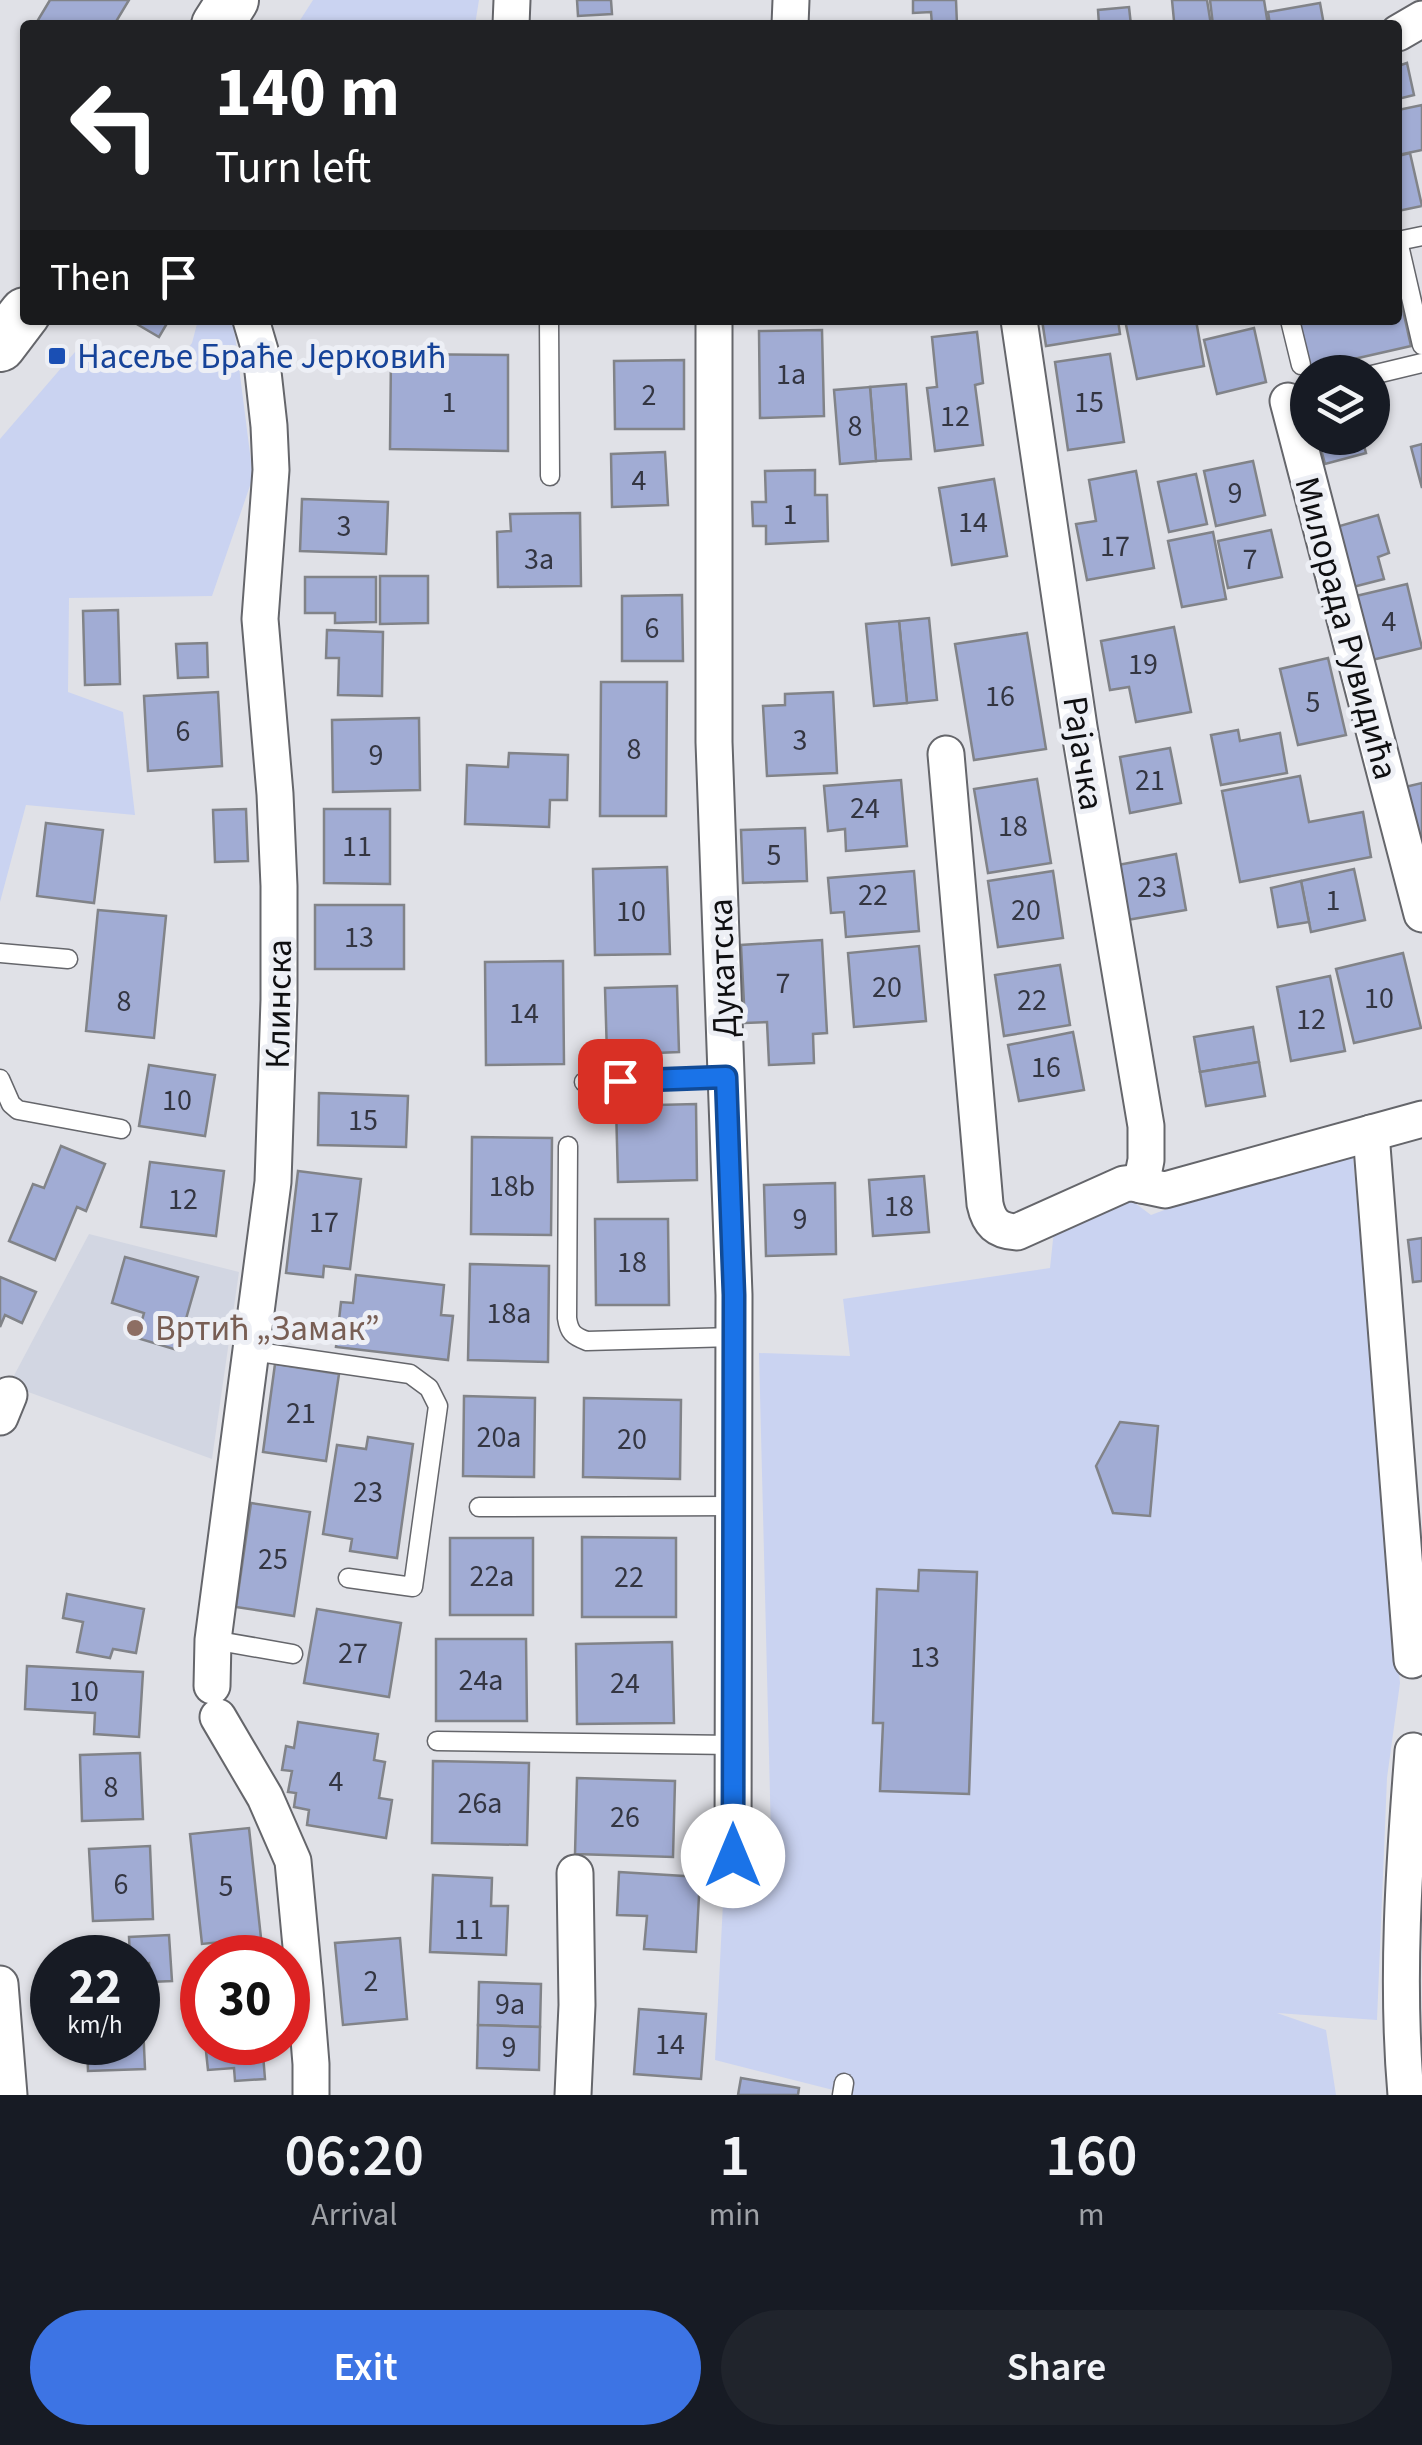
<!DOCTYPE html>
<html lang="en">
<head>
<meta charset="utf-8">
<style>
	:root { --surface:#171b24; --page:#20242c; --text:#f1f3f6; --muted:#9ea1a6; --accent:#3d74e4 }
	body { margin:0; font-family:"Source Sans 3",sans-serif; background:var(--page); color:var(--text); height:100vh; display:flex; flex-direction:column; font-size:38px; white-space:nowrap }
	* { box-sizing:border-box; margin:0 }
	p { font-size:32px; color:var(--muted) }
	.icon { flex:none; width:55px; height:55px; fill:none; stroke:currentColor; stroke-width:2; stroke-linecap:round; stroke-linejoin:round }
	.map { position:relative; height:2095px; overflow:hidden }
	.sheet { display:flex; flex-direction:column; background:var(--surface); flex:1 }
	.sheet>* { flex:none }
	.banner { position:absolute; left:20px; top:20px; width:1382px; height:305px; border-radius:10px; box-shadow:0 2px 8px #0004; background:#202124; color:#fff; overflow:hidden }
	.fabs { position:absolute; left:1290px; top:355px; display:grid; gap:20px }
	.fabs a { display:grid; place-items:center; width:100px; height:100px; border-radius:50%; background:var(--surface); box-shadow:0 2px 8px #0004; font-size:50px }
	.speed { position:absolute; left:30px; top:1935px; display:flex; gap:20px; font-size:50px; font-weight:700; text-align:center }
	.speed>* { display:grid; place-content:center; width:130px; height:130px; border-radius:50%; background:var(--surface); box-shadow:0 2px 8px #0004; line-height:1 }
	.speed small { font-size:25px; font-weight:400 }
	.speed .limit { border:15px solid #d22; background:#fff; color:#111 }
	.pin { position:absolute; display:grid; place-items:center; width:85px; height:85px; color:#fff; margin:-42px; border-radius:20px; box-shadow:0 5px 15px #0006 }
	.me { position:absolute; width:110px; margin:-55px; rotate:0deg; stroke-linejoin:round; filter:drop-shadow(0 0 8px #0008) }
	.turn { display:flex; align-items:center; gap:35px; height:210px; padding:0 30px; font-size:45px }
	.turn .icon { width:130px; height:130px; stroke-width:2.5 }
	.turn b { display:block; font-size:70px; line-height:85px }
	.then { display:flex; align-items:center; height:95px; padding:0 30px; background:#0003; gap:20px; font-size:38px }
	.eta { display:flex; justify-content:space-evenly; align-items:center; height:170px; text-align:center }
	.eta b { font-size:60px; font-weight:600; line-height:70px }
	.button { display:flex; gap:20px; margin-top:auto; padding:20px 30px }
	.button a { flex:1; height:115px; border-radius:60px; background:var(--accent); color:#fff; font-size:40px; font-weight:600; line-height:115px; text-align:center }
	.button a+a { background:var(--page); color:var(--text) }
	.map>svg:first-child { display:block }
	.built { fill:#d2d6e2 }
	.green { fill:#cad3f1 }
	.building { fill:#a1acd4; stroke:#818388; stroke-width:2.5 }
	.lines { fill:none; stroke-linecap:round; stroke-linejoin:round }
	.service-casing { stroke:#65666b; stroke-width:21 }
	.minor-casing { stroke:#65666b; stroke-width:39 }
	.secondary-casing { stroke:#65666b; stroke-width:54 }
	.service { stroke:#fff; stroke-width:18 }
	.minor { stroke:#fff; stroke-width:35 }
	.secondary { stroke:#fff; stroke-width:50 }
	.route-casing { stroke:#114b97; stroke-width:25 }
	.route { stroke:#1a73e8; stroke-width:18 }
	.transit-dot { fill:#1a4fb4; stroke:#edeff5; stroke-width:4 }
	.education-dot { fill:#8d6e63; stroke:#edeff5; stroke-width:4 }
	.labels { text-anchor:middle; stroke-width:10; stroke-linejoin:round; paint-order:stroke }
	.number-label { font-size:30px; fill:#343642 }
	.transit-label { font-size:35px; fill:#164399; stroke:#edeff5; text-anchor:start }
	.street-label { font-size:35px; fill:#0f0f11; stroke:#edeff5 }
	.education-label { font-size:35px; fill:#785e54; stroke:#edeff5; text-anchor:start }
</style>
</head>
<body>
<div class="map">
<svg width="1422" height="2095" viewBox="0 0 1422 2095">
	<rect width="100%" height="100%" fill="#e0e1e7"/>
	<polygon class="built" points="89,1234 239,1272 212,1459 9,1385"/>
	<g class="green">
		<polygon points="313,0 479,0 475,25 297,25"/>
		<polygon points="198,320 233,320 253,477 212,596 69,598 68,692 123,712 135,815 26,805 0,902 0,439 75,352 173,368 192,343"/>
		<polygon points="1352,1145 1400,1683 1387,1778 1377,2020 1277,2013 1326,2030 1336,2095 853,2095 715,2060 724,1883 772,1876 759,1353 850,1356 843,1299 1050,1268 1054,1230 1127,1197 1151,1215 1260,1174"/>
	</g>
	<g class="building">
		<polygon points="50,0 129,0 114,25 35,25"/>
		<polygon points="577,0 611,0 612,14 578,16"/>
		<polygon points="913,0 956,0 957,25 932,25 931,12 913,13"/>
		<polygon points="1172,0 1207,0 1211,25 1149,25 1174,21"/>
		<polygon points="1210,0 1264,0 1268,25 1213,25"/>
		<polygon points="1320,3 1324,25 1270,25 1268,12"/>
		<polygon points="1129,7 1131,25 1099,25 1098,10"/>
		<polygon points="1407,63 1414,95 1398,99 1398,66"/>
		<polygon points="1422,105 1422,150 1398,155 1398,110"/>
		<polygon points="1410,153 1422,206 1398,211 1398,156"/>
		<polygon points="1398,288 1411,346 1310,369 1299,320 1398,320"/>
		<polygon points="136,320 169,320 159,337 135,323"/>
		<polygon points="1042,320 1118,320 1120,334 1046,346"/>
		<polygon points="1125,320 1196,320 1204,366 1137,379"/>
		<polygon points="1254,328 1266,382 1217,394 1204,340"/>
		<polygon points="822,330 824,416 760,418 759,331"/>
		<polygon points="977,332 983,383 975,385 983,445 935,451 927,388 937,387 932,337"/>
		<polygon points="391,354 508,355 508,451 390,449"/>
		<polygon points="1110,354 1124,442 1068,450 1055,362"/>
		<polygon points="684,360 684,429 615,429 614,361"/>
		<polygon points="906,384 911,459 876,461 870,387"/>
		<polygon points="870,387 876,461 840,464 834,390"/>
		<polygon points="1318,438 1362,438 1366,453 1325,464"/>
		<polygon points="1422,444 1422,488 1411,447"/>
		<polygon points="665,452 668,505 612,507 611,454"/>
		<polygon points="1253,461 1265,515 1216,526 1204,471"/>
		<polygon points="815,470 815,495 827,495 828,541 766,544 766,526 753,526 752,502 766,502 765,471"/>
		<polygon points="1136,471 1154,568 1087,580 1076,524 1096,521 1089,480"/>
		<polygon points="1196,474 1207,524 1169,532 1158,482"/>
		<polygon points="994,479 1007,556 952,565 939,488"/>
		<polygon points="302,499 388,502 386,554 300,551"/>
		<polygon points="580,513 581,586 498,587 497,532 511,531 510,514"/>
		<polygon points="1378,515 1389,553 1378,557 1384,579 1353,587 1336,527"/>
		<polygon points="1271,530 1282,577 1228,588 1218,541"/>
		<polygon points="1213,532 1226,599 1182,607 1168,541"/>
		<polygon points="380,576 428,576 428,623 380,624"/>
		<polygon points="305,577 376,577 376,622 335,623 335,613 305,613"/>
		<polygon points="1407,584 1422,648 1372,660 1356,596"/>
		<polygon points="682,595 683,661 622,661 622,596"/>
		<polygon points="118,610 120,684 85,685 83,611"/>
		<polygon points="929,618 937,700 907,703 899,621"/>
		<polygon points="899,621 907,703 874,706 866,624"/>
		<polygon points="1174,627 1191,712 1136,722 1129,687 1110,690 1101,641"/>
		<polygon points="327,630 383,632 382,696 338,695 339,658 326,658"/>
		<polygon points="1027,633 1046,749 974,760 955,644"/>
		<polygon points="207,643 208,677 178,678 176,644"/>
		<polygon points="1328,658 1346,735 1298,745 1280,669"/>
		<polygon points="601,682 667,682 666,816 600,816"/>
		<polygon points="218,692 222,766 148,771 144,696"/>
		<polygon points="833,692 837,773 767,776 763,706 785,705 785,694"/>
		<polygon points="419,718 420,790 333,792 332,720"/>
		<polygon points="1238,730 1240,741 1280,733 1287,773 1221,785 1211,735"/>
		<polygon points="1170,748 1181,803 1130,813 1120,757"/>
		<polygon points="509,753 568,755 567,800 550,800 549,827 465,824 467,765 508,767"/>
		<polygon points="1300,776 1309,822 1363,812 1371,857 1240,882 1222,791"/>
		<polygon points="1037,779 1051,863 988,873 974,789"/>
		<polygon points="901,780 907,846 846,851 845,829 828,831 824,786"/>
		<polygon points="1422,783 1422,863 1401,788"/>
		<polygon points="246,809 248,861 215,862 213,810"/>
		<polygon points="324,809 390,809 390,884 324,883"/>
		<polygon points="46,823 103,830 94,903 37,896"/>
		<polygon points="805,828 807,881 743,883 741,830"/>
		<polygon points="1176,854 1186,910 1127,920 1118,865"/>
		<polygon points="667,867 670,954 595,955 593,869"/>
		<polygon points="1354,869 1365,920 1311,932 1301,881"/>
		<polygon points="914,871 919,931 846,937 844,912 831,913 828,878"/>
		<polygon points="1053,871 1063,938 998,947 988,881"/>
		<polygon points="1301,881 1309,922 1278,927 1271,888"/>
		<rect x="315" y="905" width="89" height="64"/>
		<polygon points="98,910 166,916 154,1038 86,1031"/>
		<polygon points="822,940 827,1033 813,1034 814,1063 769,1065 767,1022 745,1023 741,945"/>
		<polygon points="919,946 926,1021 854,1027 848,953"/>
		<polygon points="1403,953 1421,1028 1354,1043 1336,969"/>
		<polygon points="563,961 564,1064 486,1065 485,962"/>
		<polygon points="1060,965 1070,1025 1004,1036 995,975"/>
		<polygon points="1330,976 1345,1051 1291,1061 1277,987"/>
		<polygon points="677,986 679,1052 607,1055 605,988"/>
		<polygon points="1253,1027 1259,1062 1200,1072 1194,1037"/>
		<polygon points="1073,1032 1084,1090 1019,1101 1008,1045"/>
		<polygon points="1259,1062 1265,1096 1206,1106 1200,1072"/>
		<polygon points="149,1065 215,1075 205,1136 139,1126"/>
		<polygon points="319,1093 408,1096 406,1147 318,1145"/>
		<polygon points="696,1104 697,1180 618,1182 616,1106"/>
		<polygon points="472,1137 552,1138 551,1235 471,1234"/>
		<polygon points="61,1146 105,1164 86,1211 77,1207 55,1260 9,1241 33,1184 44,1188"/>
		<polygon points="150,1162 224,1171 216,1236 141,1227"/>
		<polygon points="298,1171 361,1179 350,1269 324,1266 323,1277 286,1273"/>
		<polygon points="924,1176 929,1232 873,1236 869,1180"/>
		<polygon points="835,1183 836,1254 766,1256 764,1185"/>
		<polygon points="595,1219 668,1219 669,1305 596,1305"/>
		<polygon points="1422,1238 1422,1281 1413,1282 1408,1240"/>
		<polygon points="125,1257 198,1277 177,1350 137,1338 144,1313 112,1303"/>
		<polygon points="470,1264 549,1266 548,1362 468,1360"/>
		<polygon points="356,1275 444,1285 441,1315 453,1316 448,1360 336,1347 341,1302 353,1303"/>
		<polygon points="0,1277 36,1292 22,1323 5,1315 0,1327"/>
		<polygon points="275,1364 339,1374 326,1461 263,1452"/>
		<polygon points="464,1396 535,1398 534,1477 463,1476"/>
		<polygon points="584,1398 681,1400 680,1479 583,1477"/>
		<polygon points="1120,1422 1158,1426 1150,1516 1113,1513 1096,1466"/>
		<polygon points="368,1437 413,1444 397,1558 350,1551 352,1539 323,1534 337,1445 366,1449"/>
		<polygon points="251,1503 310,1512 294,1616 236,1607"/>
		<polygon points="582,1537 676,1538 676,1617 582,1617"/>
		<rect x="450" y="1538" width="83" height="77"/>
		<polygon points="919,1570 977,1572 969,1794 880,1791 883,1723 873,1723 877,1589 918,1591"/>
		<polygon points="67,1594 144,1609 136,1653 113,1649 110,1658 77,1652 83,1622 63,1618"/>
		<polygon points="317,1609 401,1623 389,1697 304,1683"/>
		<polygon points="436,1639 526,1639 527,1721 436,1721"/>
		<polygon points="672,1642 674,1723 577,1724 576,1644"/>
		<polygon points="27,1666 143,1672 139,1737 94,1734 95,1713 25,1709"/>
		<polygon points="298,1722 378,1734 374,1760 385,1762 379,1798 392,1800 386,1838 307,1825 309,1810 294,1807 296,1793 288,1792 292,1771 282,1770 286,1746 294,1748"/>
		<polygon points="140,1753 143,1819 82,1821 80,1755"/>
		<polygon points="433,1761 529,1763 527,1845 432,1843"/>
		<polygon points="577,1778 675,1781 673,1857 575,1854"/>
		<polygon points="249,1828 261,1938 202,1944 190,1834"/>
		<polygon points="150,1846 153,1919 93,1921 89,1849"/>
		<polygon points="619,1872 700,1877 696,1952 644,1949 647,1916 617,1915"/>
		<polygon points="433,1875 492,1878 491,1906 508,1906 506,1955 430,1952"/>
		<polygon points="169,1935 172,1981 150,1982 149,1963 138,1964 138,1958 130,1958 129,1937"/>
		<polygon points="400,1938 407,2019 343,2025 335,1943"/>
		<polygon points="138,1981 141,1981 145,2069 88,2071 87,2042 138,2042"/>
		<polygon points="479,1982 541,1984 540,2027 478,2025"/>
		<polygon points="639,2009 706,2014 701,2079 634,2074"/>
		<polygon points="478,2025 540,2027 539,2070 477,2068"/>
		<polygon points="205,2042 262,2042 265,2079 235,2081 234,2068 208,2070"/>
		<polygon points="741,2078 799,2088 798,2095 738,2095"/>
	</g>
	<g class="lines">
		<g class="service-casing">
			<g id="service">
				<polyline points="1398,241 1422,345"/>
				<polyline points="1398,241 1422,236"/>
				<polyline points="549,320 550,476"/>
				<polyline points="1290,320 1301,365"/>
				<polyline points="1372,375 1422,363"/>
				<polyline points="0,953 68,959"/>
				<polyline points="0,1079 11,1104 18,1110 121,1129"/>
				<polyline points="584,1082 726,1077"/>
				<path d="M568 1146 567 1318C569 1332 573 1336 587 1341L734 1337"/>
				<polyline points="252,1351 410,1374 429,1388 438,1406 413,1587 348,1578"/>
				<polyline points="479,1507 734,1506"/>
				<polyline points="213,1640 293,1654"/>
				<polyline points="437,1741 733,1745"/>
				<polyline points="842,2095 844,2083"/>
			</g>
		</g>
		<g class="minor-casing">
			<g id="minor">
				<polyline points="511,25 512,0"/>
				<polyline points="790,25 791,0"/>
				<polyline points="1398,33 1422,19"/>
				<polyline points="714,320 714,742 734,1295 733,1856"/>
				<polyline points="1019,320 1079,727 1146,1126 1146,1160 1141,1185"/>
				<polyline points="1288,401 1422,914"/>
				<path d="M946 754 985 1204C989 1223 997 1231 1017 1232L1124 1184 1132 1183 1165 1190 1422 1119"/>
				<polyline points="1371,1133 1412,1660"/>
				<polyline points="0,1417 9,1395"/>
				<polyline points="212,1686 213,1640 273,1182 279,1000 279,886 275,794 260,619 271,470 269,426 261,354 251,320"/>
				<polyline points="218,1717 265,1797 293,1861 305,1989 311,2064 311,2095"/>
				<polyline points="0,1984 9,2095"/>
				<polyline points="573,2095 577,2005 575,1873"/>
				<path d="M1406 2095C1396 1981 1404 1866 1413 1751"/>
			</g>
		</g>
		<g class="secondary-casing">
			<g id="secondary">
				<polyline points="217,25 233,0"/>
				<polyline points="0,346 25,313"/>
			</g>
		</g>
		<use href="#service" class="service"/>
		<use href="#minor" class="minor"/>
		<use href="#secondary" class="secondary"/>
	</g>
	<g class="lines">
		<g class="route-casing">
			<polyline id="route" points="620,1081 726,1077 734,1295 733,1856"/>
		</g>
		<use href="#route" class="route"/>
	</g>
	<rect class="transit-dot" x="47" y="346" width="20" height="20" rx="5"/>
	<circle class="education-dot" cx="135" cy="1328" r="10"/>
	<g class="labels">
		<g class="number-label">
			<text x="791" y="384">1a</text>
			<text x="649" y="405">2</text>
			<text x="449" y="412">1</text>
			<text x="1089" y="412">15</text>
			<text x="955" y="426">12</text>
			<text x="855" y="436">8</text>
			<text x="639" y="490">4</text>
			<text x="1235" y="503">9</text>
			<text x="790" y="524">1</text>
			<text x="973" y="532">14</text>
			<text x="344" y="536">3</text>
			<text x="1115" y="556">17</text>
			<text x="539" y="569">3a</text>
			<text x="1250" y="569">7</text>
			<text x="1389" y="631">4</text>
			<text x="652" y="638">6</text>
			<text x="1143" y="674">19</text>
			<text x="1000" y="706">16</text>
			<text x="1313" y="712">5</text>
			<text x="183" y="741">6</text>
			<text x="800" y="750">3</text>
			<text x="634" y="759">8</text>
			<text x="376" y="765">9</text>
			<text x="1150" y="790">21</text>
			<text x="865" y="818">24</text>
			<text x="1013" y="836">18</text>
			<text x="357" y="856">11</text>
			<text x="774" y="865">5</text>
			<text x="1152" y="897">23</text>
			<text x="873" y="905">22</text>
			<text x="1333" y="910">1</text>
			<text x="1026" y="920">20</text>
			<text x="631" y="921">10</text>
			<text x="359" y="947">13</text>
			<text x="783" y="993">7</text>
			<text x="887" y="997">20</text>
			<text x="1379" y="1008">10</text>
			<text x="1032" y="1010">22</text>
			<text x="124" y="1011">8</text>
			<text x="524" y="1023">14</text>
			<text x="1311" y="1029">12</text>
			<text x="1046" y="1077">16</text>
			<text x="177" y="1110">10</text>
			<text x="363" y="1130">15</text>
			<text x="512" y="1196">18b</text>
			<text x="183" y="1209">12</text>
			<text x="899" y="1216">18</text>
			<text x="800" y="1229">9</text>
			<text x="324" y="1232">17</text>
			<text x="632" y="1272">18</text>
			<text x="509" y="1323">18a</text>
			<text x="301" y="1423">21</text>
			<text x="499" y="1447">20a</text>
			<text x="632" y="1449">20</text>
			<text x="368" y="1502">23</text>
			<text x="273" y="1569">25</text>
			<text x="492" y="1586">22a</text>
			<text x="629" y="1587">22</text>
			<text x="353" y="1663">27</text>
			<text x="925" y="1667">13</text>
			<text x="481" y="1690">24a</text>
			<text x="625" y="1693">24</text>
			<text x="84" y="1701">10</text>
			<text x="336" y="1791">4</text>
			<text x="111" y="1797">8</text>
			<text x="480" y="1813">26a</text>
			<text x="625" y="1827">26</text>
			<text x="121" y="1894">6</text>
			<text x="226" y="1896">5</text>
			<text x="469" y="1939">11</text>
			<text x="371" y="1991">2</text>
			<text x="510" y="2014">9a</text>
			<text x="670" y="2054">14</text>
			<text x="509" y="2057">9</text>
		</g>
		<g class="transit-label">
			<text x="77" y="368">Насеље Браће Јерковић</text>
		</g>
		<g class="street-label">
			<text transform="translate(1347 628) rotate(75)" y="12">Милорада Рувидића</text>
			<text transform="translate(1084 753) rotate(81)" y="12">Рајачка</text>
			<text transform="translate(722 968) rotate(-92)" y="12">Дукатска</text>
			<text transform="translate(278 1004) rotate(-89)" y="12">Клинска</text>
		</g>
		<g class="education-label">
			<text x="155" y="1340">Вртић „Замак”</text>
		</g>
	</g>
</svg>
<div class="fabs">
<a><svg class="icon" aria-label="layers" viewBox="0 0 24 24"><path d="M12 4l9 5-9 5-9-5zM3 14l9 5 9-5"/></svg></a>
</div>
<div class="speed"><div>22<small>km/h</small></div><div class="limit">30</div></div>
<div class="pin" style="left:620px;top:1081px;background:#d93025"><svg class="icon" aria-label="arrive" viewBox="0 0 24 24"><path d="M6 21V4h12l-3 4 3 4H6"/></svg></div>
<svg class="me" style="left:733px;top:1856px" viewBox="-20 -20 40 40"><circle r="19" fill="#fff"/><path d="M0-13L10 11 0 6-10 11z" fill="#1a73e8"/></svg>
<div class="banner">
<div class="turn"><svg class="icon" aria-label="left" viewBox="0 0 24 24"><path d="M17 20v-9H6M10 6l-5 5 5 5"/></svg><div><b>140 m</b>Turn left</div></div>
<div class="then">Then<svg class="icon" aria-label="arrive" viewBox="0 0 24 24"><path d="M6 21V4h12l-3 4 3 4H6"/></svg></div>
</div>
</div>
<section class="sheet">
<div class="eta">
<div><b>06:20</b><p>Arrival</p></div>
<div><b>1</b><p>min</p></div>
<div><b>160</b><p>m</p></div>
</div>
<div class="button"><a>Exit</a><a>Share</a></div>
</section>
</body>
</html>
